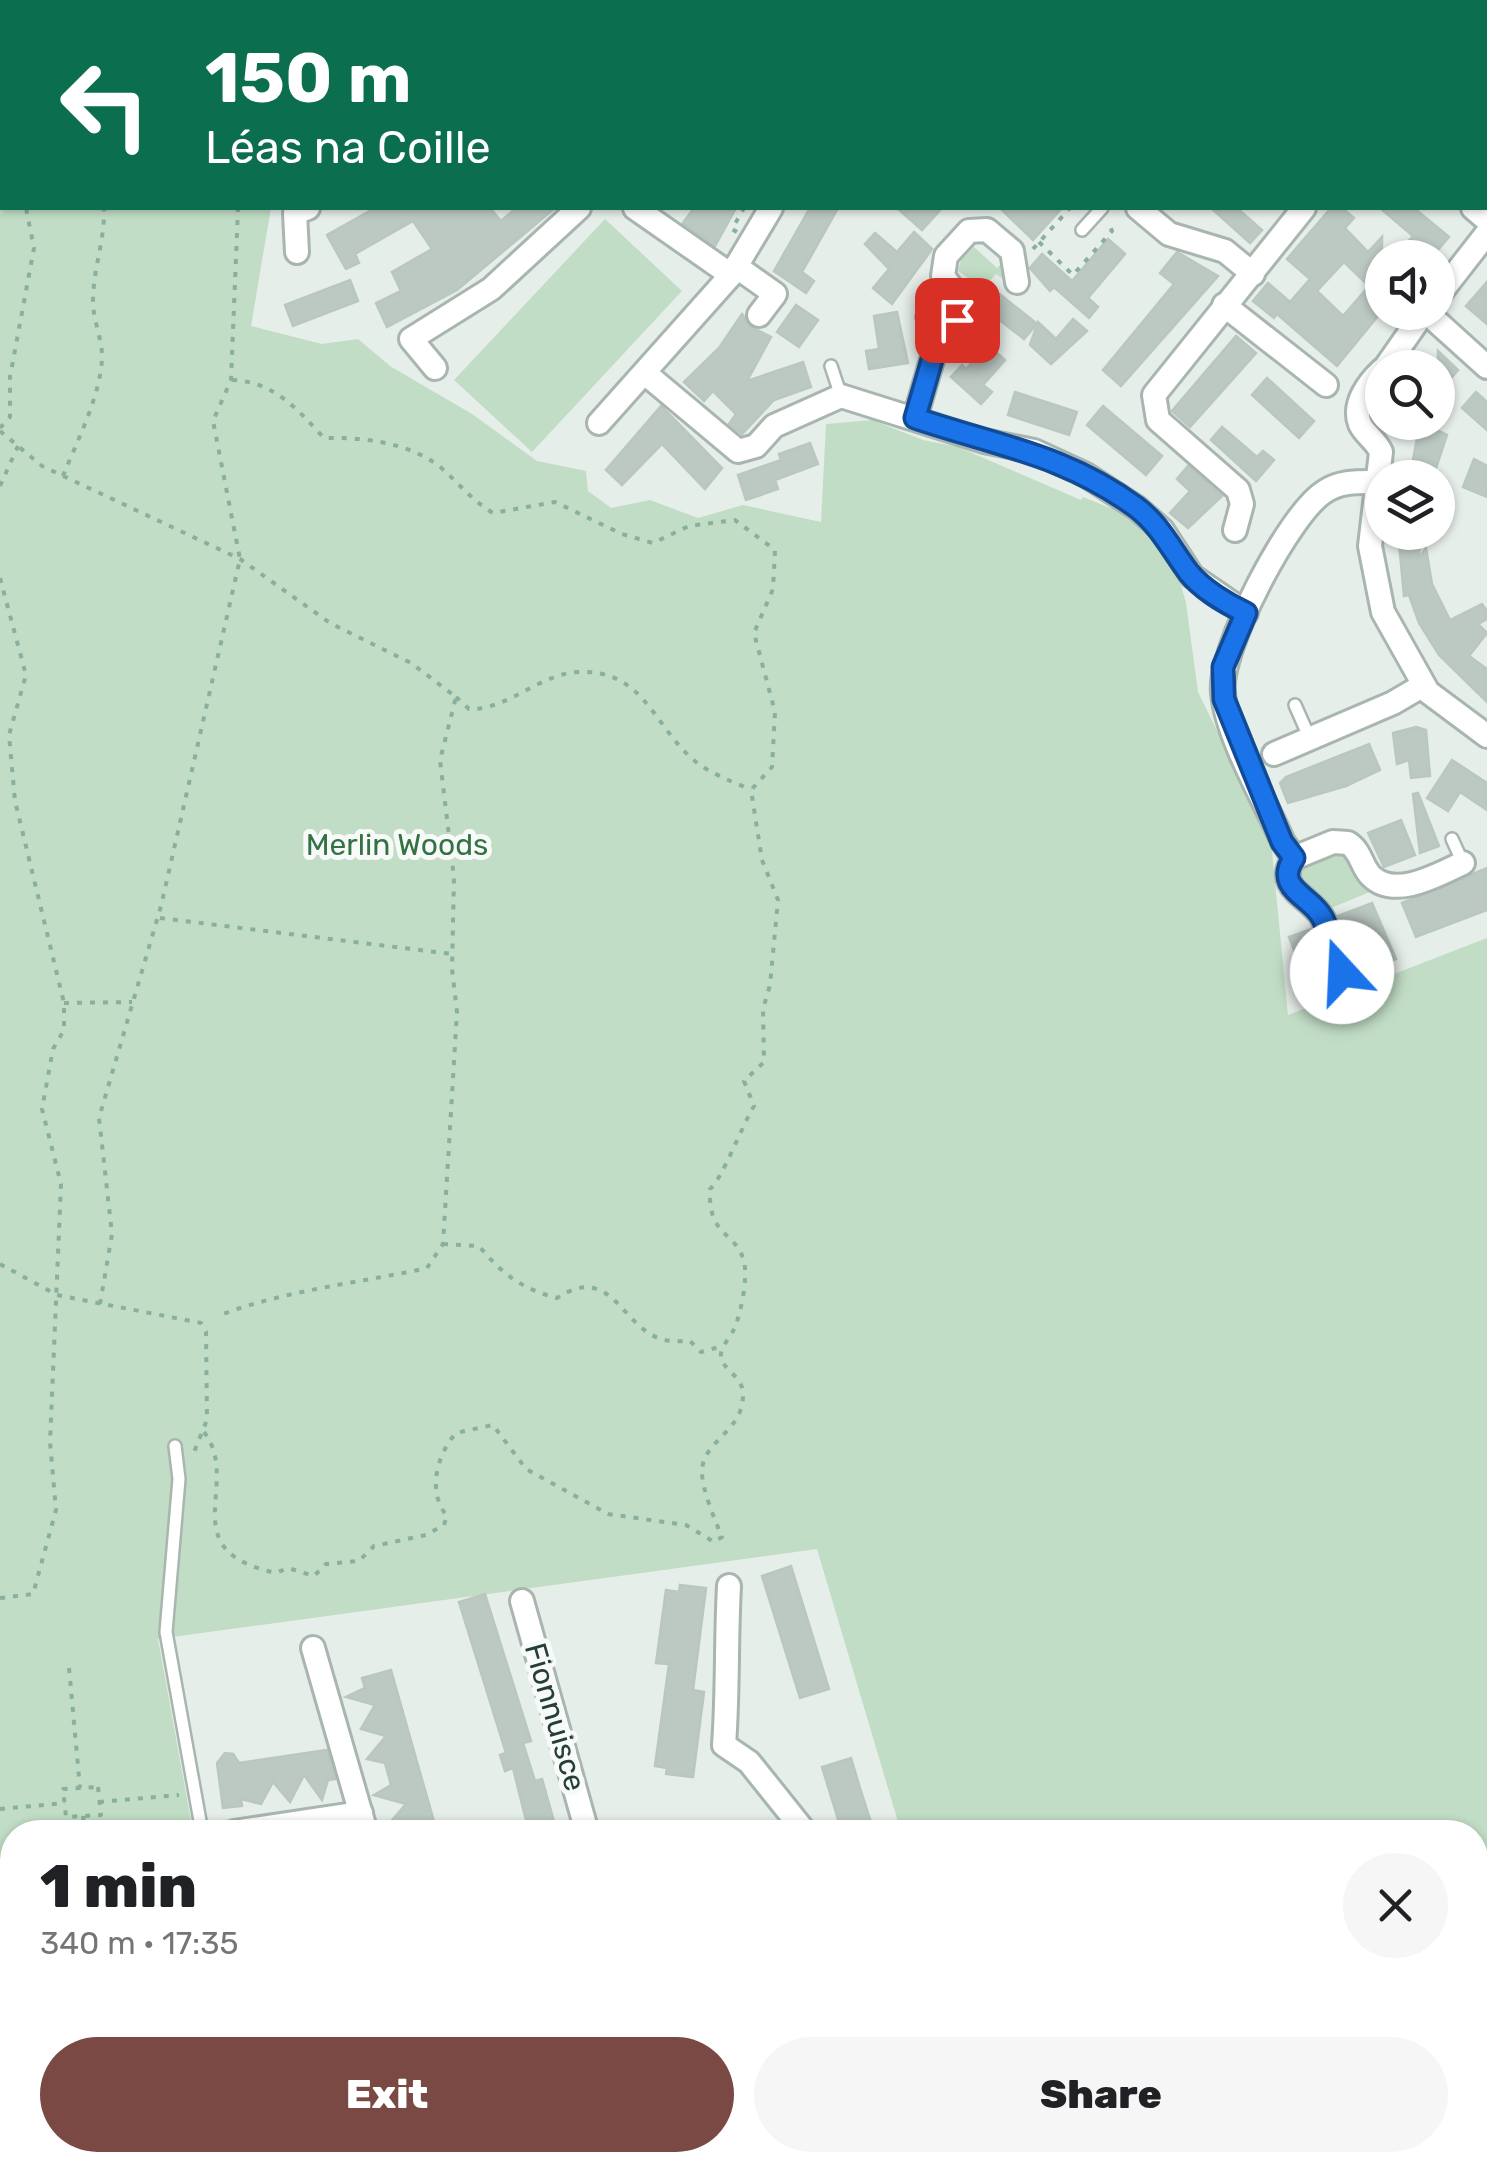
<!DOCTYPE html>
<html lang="en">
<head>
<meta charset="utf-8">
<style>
	:root { --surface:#fff; --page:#f6f6f6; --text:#202124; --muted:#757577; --accent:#7a4944 }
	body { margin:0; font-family:Rubik,sans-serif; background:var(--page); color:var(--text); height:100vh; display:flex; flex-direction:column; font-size:38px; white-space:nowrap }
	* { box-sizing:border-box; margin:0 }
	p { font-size:32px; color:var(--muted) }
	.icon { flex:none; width:55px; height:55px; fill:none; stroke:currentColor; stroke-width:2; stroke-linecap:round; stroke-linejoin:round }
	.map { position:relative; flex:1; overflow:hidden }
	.details { position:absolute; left:0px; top:1820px; width:1488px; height:352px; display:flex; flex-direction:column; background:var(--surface); border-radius:40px 40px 0 0; box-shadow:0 2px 8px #0004 }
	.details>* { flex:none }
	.top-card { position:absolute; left:0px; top:0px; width:1488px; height:210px; box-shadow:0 2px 8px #0004; background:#0b6e4f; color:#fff; overflow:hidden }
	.fabs { position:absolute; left:1365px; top:240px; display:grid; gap:20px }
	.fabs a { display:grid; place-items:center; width:90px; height:90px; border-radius:50%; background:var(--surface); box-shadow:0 2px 8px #0004; font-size:50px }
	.pin { position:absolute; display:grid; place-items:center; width:85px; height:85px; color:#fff; margin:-42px; border-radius:20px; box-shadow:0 5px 15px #0006 }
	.me { position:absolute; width:110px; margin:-55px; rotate:340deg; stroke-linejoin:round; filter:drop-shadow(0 0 8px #0008) }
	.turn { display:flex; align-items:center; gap:35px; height:210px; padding:0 40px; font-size:45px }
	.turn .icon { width:130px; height:130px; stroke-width:2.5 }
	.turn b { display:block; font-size:70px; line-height:85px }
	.round { display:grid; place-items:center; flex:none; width:105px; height:105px; border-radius:52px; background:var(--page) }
	.overview { display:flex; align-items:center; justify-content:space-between; height:170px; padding:0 40px }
	h1 { font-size:60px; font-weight:800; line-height:75px }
	.action { display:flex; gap:20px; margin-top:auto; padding:20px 40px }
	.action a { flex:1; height:115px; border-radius:60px; background:var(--accent); color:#fff; font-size:40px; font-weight:800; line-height:115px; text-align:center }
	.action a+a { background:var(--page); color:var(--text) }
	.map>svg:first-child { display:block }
	.green { fill:#c1ddc5 }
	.building { fill:#bcc9c2; stroke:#b9c7bf; stroke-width:2.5; fill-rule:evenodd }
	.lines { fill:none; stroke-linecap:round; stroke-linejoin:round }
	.service-casing { stroke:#a9b6af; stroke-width:16 }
	.minor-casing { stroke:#a9b6af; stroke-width:28 }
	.path { stroke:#89af9e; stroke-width:4; stroke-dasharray:5 8; stroke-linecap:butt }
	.service { stroke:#fff; stroke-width:11 }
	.minor { stroke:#fff; stroke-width:22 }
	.route-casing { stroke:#114b97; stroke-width:25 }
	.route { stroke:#1a73e8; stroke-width:18 }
	.labels { text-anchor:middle; stroke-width:10; stroke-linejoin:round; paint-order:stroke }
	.park-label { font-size:30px; fill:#337343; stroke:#f7faf8 }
	.street-label { font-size:30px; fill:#263f35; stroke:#f7faf8 }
</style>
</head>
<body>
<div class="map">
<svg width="1487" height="2172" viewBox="0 0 1487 2172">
	<rect width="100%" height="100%" fill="#e6eee9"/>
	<g class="green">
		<polygon points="0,0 496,0 2,2 2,208 271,208 251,326 322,344 358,339 390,366 472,414 537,461 586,471 588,491 611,508 650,500 698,518 743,505 821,522 826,424 872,420 923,440 958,447 1081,500 1083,497 1120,512 1155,540 1177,571 1186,603 1198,692 1271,841 1288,1015 1487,938 1487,2172 1001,2172 998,2160 1475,2160 1475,1832 901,1832 817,1549 158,1639 193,1832 12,1832 12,2160 261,2160 264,2172 0,2172"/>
		<polygon points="605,219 682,291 532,452 454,380"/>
		<polygon points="974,247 997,268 1007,258 1002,278 996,274 983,288 958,271 961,260"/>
		<polygon points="1343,849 1377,889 1331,908 1299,876 1310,859"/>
	</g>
	<g class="building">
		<polygon points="375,208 490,208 501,221 516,208 555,208 457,290 387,327 376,303 401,291 392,272 432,249 413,221 355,254 359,263 346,269 327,235"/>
		<polygon points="694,208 736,208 715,246 683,223"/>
		<polygon points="810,208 838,208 802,272 814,281 806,293 774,271"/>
		<polygon points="897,208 942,208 922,230"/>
		<polygon points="1000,208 1062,208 1033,240"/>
		<polygon points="1211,208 1237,208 1262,230 1250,243"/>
		<path d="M1331 208H1342L1354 218 1345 228 1368 252 1382 237V311L1337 366 1277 314 1274 318 1253 301 1268 283 1290 302 1310 279 1287 259ZM1344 262 1369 286 1343 316 1317 291Z"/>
		<polygon points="1380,208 1414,208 1449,237 1431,258 1394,258 1413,236"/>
		<polygon points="914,232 932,249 892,304 873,288 889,269 865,244 875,233 897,252"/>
		<polygon points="1108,239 1125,254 1088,298 1098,307 1089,318 1054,287 1050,291 1030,268 1042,254 1072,281"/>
		<polygon points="1177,252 1218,276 1121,386 1103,370 1174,284 1160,273"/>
		<polygon points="350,280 358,301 293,326 285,305"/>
		<polygon points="1487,282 1487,324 1466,306"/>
		<polygon points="992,288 1037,324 1024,339 979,304"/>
		<polygon points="796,305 818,320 799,347 777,332"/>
		<polygon points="897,312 908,363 869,369 866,351 879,349 874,316"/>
		<polygon points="742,314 749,326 771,337 747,381 803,362 811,387 774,400 742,434 729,424 736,414 713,391 704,401 684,382 719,348"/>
		<polygon points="1073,319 1087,331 1051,364 1030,345 1038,322 1056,339"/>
		<polygon points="1236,336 1256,353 1190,427 1172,411"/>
		<polygon points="988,345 1005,360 983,385 992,392 981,404 951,377 962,365 966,369"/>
		<polygon points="1438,351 1458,370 1438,393"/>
		<polygon points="1267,378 1314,421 1299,438 1252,395"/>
		<polygon points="1015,392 1077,412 1069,435 1008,415"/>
		<polygon points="1476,392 1487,402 1487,430 1462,408"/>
		<polygon points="661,406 722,468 705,489 662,444 622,485 606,470"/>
		<polygon points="1103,406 1162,456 1146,475 1087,425"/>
		<polygon points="1420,422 1447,435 1433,477 1411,471"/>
		<polygon points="1222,427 1257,457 1263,451 1274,460 1256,481 1211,440"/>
		<polygon points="810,443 818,464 775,480 778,489 746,500 738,475 781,460 779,454"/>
		<polygon points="1474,459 1487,466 1487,497 1463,487"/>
		<polygon points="1188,466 1222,496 1188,528 1170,513 1190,491 1177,479"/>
		<polygon points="1398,532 1424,532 1417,560 1426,548 1432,584 1450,620 1482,604 1487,611 1487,619 1478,624 1487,633 1469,656 1487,669 1487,702 1439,655 1419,623 1409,595 1404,596"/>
		<polygon points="1416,727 1426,730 1430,776 1411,778 1409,760 1397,764 1393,733"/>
		<polygon points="1369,744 1380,770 1346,786 1288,803 1280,783 1286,777"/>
		<polygon points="1452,760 1487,783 1487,810 1460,792 1448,811 1427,798"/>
		<polygon points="1418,793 1439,846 1420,853 1413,794"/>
		<polygon points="1401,820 1415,855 1384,867 1368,833"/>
		<polygon points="1487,868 1487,910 1416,937 1402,903"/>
		<polygon points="1372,903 1396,959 1361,973 1338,916"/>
		<polygon points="1311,929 1323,963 1302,971 1289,937"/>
		<polygon points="791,1566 829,1689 800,1698 762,1576"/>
		<polygon points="680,1585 706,1588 693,1690 704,1692 693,1777 666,1774 667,1768 655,1766 669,1664 656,1663 666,1590 679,1592"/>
		<polygon points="485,1594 531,1741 523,1743 535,1781 542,1779 557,1832 529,1832 513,1768 505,1771 500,1755 506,1753 459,1602"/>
		<polygon points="391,1670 417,1762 437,1832 407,1832 387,1826 406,1804 374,1795 391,1785 385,1763 367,1759 386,1736 361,1729 375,1705 346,1697 365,1688 362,1678"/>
		<polygon points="327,1750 335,1779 328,1780 322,1800 304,1775 290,1802 273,1782 261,1804 241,1799 242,1806 223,1808 217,1763 225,1753 233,1754 239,1763"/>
		<polygon points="851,1758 860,1788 874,1832 842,1832 822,1767"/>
	</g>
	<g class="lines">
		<g class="service-casing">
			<g id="service">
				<polyline points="1082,230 1102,208"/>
				<polyline points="922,317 943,336"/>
				<polyline points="831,366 841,396"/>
				<polyline points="1295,705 1310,739"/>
				<polyline points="1452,839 1463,863"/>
				<polyline points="175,1446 179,1479 166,1632 202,1832"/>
			</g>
		</g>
		<g class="minor-casing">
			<g id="minor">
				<polyline points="944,0 944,2"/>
				<polyline points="1236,0 1239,2"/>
				<polyline points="508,2 508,0"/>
				<polyline points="679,2 679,0"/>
				<polyline points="842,2 843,0"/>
				<polyline points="1029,2 1031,0"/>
				<polyline points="1403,2 1405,0"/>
				<polyline points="635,208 731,275 771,208"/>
				<polyline points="1138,208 1169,234 1225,251 1253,274"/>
				<polyline points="1473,208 1487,220"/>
				<polyline points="297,252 295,213 308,208"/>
				<polyline points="737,267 775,294 759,315"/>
				<polyline points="1438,296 1487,233"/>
				<polyline points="1224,305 1326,385"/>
				<polyline points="1426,312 1487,367"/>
				<polyline points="435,368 411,339 491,289 579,208"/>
				<polyline points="1385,368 1424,312"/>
				<path d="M1382 370C1369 382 1352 404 1360 424 1365 435 1376 440 1381 452L1370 546 1383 612 1428 692 1487 736"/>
				<polyline points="646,374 738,451 756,446 774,426 841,396 984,441 1034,451 1086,475 1137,508 1162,530 1192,576 1246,613"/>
				<polyline points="915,418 936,346 961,310 960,299 943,276 946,256 969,231 987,230 1012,251 1017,282"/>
				<polyline points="599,423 731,275"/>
				<polyline points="1235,530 1242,504 1238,490 1158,420 1154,395 1304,208"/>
				<polyline points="1274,754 1393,703 1422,686"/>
				<path d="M1294 858 1283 842C1264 799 1227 738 1223 693 1218 650 1289 514 1324 492 1340 481 1358 482 1376 482"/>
				<path d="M1342 973C1336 955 1331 934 1322 917 1311 897 1273 888 1294 858L1333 842 1348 843C1361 851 1361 866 1371 876 1395 900 1439 874 1463 863"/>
				<path d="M729 1586C726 1640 728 1691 724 1745L749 1762 805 1832"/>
				<polyline points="522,1601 587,1832"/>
				<polyline points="313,1648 366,1832"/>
				<polyline points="234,1832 361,1813"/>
				<polyline points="271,2160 275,2172"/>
				<polyline points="384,2160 386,2172"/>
				<polyline points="696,2160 712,2160"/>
				<polyline points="469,2172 523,2160"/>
			</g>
		</g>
		<g class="path">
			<polyline points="247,0 247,2"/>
			<polyline points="32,2 33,0"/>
			<polyline points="148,2 148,0"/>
			<polyline points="818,2 819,0"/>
			<polyline points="0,115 2,111"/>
			<polyline points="0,133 2,142"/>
			<polyline points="737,232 732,229 744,208"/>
			<polyline points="1039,242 1073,275 1112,231 1108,223"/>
			<polyline points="1033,249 1070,208"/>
			<polyline points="0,428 10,417 10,377 34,248 26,208"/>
			<path d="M0 431 42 466 240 559 330 623 411 663 456 697 440 760 454 878 452 969 457 1012 443 1244 427 1268C358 1283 288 1290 223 1314"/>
			<path d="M63 476C77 441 100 397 102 359 103 340 92 319 93 298 94 266 105 239 104 208"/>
			<polyline points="0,486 18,446"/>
			<polyline points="0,578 26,675 9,735 15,801 64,1003 64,1030 53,1049 42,1109 61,1184 50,1442 56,1510 33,1594 0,1598"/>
			<path d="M456 697 469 709C508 710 539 674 578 672 645 669 653 727 696 762 711 774 734 782 751 790"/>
			<polyline points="160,918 452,954"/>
			<polyline points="64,1003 132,1002"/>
			<path d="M443 1244 479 1246C502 1274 522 1289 557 1298 613 1261 622 1331 665 1340 673 1342 682 1341 690 1341L701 1352 723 1346"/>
			<polyline points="0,1264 57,1295 201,1323 206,1332 207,1420 192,1457"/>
			<polyline points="100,1304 112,1234 99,1118 161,906 240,559 213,421 231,380 238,208"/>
			<path d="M204 1432C243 1484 170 1550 276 1573L288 1568 314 1576 326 1564 359 1561 374 1546 426 1535 444 1525 447 1516C426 1491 438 1453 456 1433L493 1425 526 1469 608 1514 686 1525 714 1542 722 1537C715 1520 702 1490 702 1472 702 1440 744 1432 743 1394 743 1376 722 1370 721 1356 720 1347 731 1337 734 1329 741 1314 748 1278 744 1261 735 1230 708 1238 710 1189 721 1181 743 1124 754 1106L744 1081 764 1062 763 1009 770 985 778 900 762 860 751 790 772 767 775 712 754 633 773 589 775 550 735 520 689 526 653 543 622 534 555 502 493 513C471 500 458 482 439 466 407 442 362 437 324 438 297 409 274 381 231 380"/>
			<polyline points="69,1668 80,1788"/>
			<polygon points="98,1787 101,1815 66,1817 63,1789"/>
			<polyline points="99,1802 179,1795"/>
			<polyline points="0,1809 65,1803"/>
			<polyline points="83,1816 85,1832"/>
			<polyline points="0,1958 12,1957"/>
			<polyline points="242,2160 244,2172"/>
		</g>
		<use href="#service" class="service"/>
		<use href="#minor" class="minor"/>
	</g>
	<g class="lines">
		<g class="route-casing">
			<path id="route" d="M957 320 936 346 915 418C997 446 1064 454 1136 507 1160 525 1171 549 1189 573 1202 589 1227 604 1246 613L1223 667 1224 699 1282 842 1294 858C1273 888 1311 896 1322 917 1331 934 1336 955 1342 972"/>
		</g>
		<use href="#route" class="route"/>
	</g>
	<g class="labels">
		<g class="park-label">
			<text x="397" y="855">Merlin Woods</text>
		</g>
		<g class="street-label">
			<text transform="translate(555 1717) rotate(74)" y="10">Fionnuisce</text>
		</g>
	</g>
</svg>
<div class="fabs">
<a><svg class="icon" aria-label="sound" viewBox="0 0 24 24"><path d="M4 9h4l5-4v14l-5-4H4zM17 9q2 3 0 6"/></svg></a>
<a><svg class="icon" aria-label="search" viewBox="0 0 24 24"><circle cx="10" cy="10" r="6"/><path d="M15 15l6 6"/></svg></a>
<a><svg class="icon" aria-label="layers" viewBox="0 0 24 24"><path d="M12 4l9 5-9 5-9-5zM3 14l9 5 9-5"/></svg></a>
</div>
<div class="pin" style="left:957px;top:320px;background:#d93025"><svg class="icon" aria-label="arrive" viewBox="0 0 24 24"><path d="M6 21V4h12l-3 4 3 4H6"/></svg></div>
<svg class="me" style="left:1342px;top:972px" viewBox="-20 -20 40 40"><circle r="19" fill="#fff"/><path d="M0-13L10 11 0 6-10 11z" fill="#1a73e8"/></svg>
<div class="top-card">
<div class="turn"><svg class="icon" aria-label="left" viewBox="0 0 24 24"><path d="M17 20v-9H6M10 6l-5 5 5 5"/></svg><div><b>150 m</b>Léas na Coille</div></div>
</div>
<section class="details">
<div class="overview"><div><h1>1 min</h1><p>340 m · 17:35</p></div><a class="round"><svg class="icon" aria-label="close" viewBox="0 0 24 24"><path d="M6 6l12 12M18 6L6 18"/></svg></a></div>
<div class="action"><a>Exit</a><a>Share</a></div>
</section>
</div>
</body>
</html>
